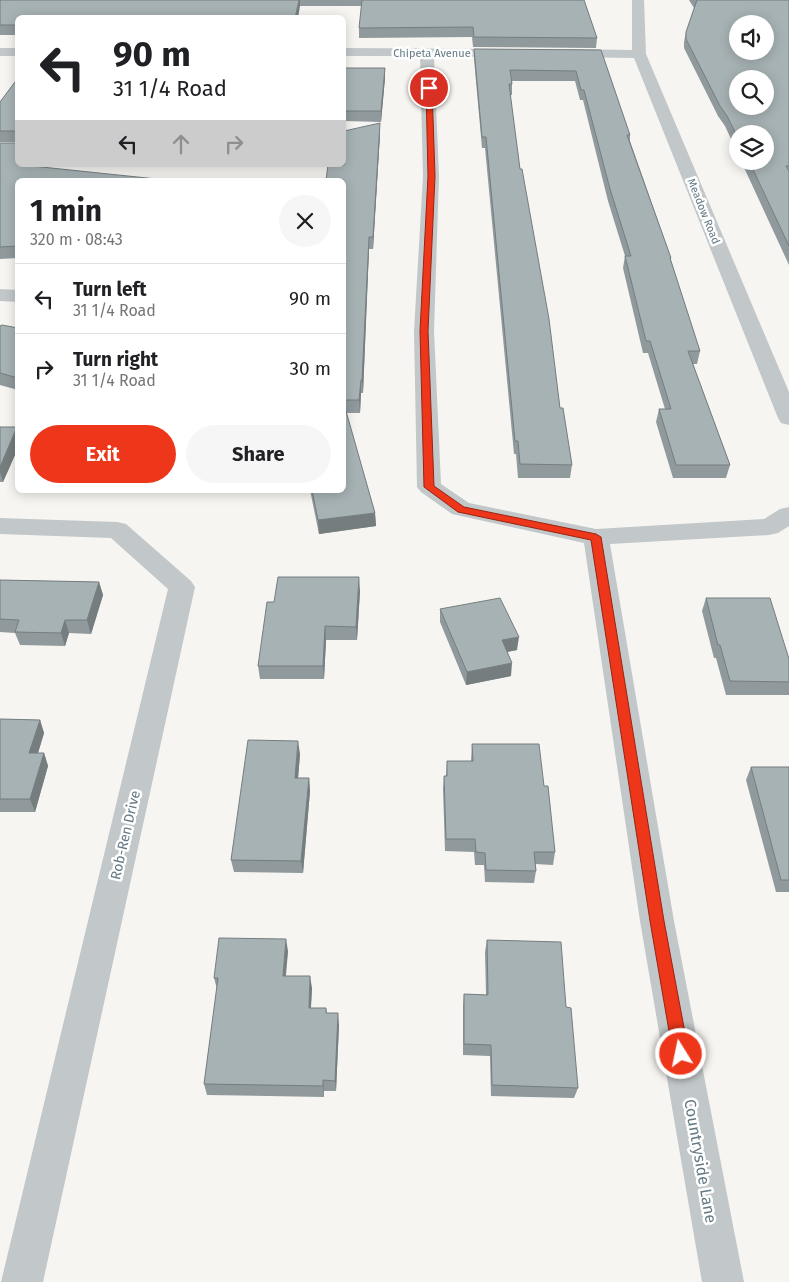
<!DOCTYPE html>
<html lang="en">
<head>
<meta charset="utf-8">
<style>
	:root { --surface:#fff; --page:#f6f6f6; --text:#202124; --muted:#757577; --line:#e0e0e0; --accent:#ed361a }
	body { margin:0; font-family:"Fira Sans",sans-serif; background:var(--page); color:var(--text); height:100vh; display:flex; flex-direction:column; font-size:19px; white-space:nowrap }
	* { box-sizing:border-box; margin:0 }
	p { font-size:16px; color:var(--muted) }
	.icon { flex:none; width:28px; height:28px; fill:none; stroke:currentColor; stroke-width:2; stroke-linecap:round; stroke-linejoin:round }
	.map { position:relative; flex:1; overflow:hidden }
	.sheet { position:absolute; left:15px; top:178px; width:331px; height:315px; display:flex; flex-direction:column; background:var(--surface); border-radius:8px; box-shadow:0 2px 12px #0003 }
	.sheet>* { flex:none }
	.guide { position:absolute; left:15px; top:15px; width:331px; height:152px; border-radius:8px; box-shadow:0 2px 12px #0003; background:#fff; color:var(--text); overflow:hidden }
	.tools { position:absolute; left:729px; top:15px; display:grid; gap:10px }
	.tools a { display:grid; place-items:center; width:45px; height:45px; border-radius:50%; background:var(--surface); box-shadow:0 2px 12px #0003; font-size:25px }
	.pin { position:absolute; display:grid; place-items:center; width:42px; height:42px; color:#fff; margin:-21px; border:2px solid #fff; border-radius:50%; box-shadow:0 1px 5px #0007 }
	.me { position:absolute; width:55px; margin:-28px; rotate:350deg; stroke-linejoin:round; filter:drop-shadow(0 0 4px #0008) }
	.turn { display:flex; align-items:center; gap:18px; height:105px; padding:0 15px; font-size:22px }
	.turn .icon { width:65px; height:65px; stroke-width:2.5 }
	.turn b { display:block; font-size:35px; line-height:42px }
	.lanes { display:flex; align-items:center; height:48px; padding:0 15px; background:#0003; justify-content:center; gap:25px; direction:ltr }
	.lanes .off { opacity:.35 }
	.round { display:grid; place-items:center; flex:none; width:52px; height:52px; border-radius:26px; background:var(--page) }
	.head { display:flex; align-items:center; justify-content:space-between; height:85px; padding:0 15px }
	h1 { font-size:30px; font-weight:700; line-height:38px }
	.action { display:flex; gap:10px; margin-top:auto; padding:10px 15px }
	.action a { flex:1; height:58px; border-radius:30px; background:var(--accent); color:#fff; font-size:20px; font-weight:700; line-height:58px; text-align:center }
	.action a+a { background:var(--page); color:var(--text) }
	ul { padding:0; list-style:none }
	li { display:flex; align-items:center; gap:15px; height:70px; padding:0 15px; border-top:1px solid var(--line) }
	li div { flex:1 }
	li b { display:block; font-size:19px }
	li em { font-style:normal }
	.map>svg:first-child { display:block }
	.lines { fill:none; stroke-linecap:round; stroke-linejoin:round }
	.minor { fill:#c2c7c9; fill-rule:evenodd }
	.wall { fill:#90999c }
	.shaded-wall { fill:#757d7f }
	.building { fill:#a7b2b5; stroke:#757d7f; fill-rule:evenodd }
	.route { fill:#ed361a; stroke:#9a2311 }
	.labels { text-anchor:middle; stroke-width:5; stroke-linejoin:round; paint-order:stroke }
	.far-street-label { font-size:11px; fill:#637984; stroke:#fff }
	.street-label { font-size:14px; fill:#637984; stroke:#fff }
	.near-street-label { font-size:16px; fill:#637984; stroke:#fff }
</style>
</head>
<body>
<div class="map">
<svg width="789" height="1282" viewBox="0 0 789 1282">
	<rect width="100%" height="100%" fill="#f6f5f1"/>
	<g class="lines">
		<g class="minor">
			<polygon points="632,0 644,0 646,54 789,392 789,425 781,423 778,418 634,58 565,57 558,53 565,49 632,50"/>
			<rect x="0" y="48" width="18" height="8"/>
			<polygon points="344,48 512,49 519,53 512,57 434,57 439,176 434,331 441,484 469,503 596,529 764,519 780,509 789,507 789,526 778,533 769,535 610,544 674,921 744,1282 702,1282 640,921 584,543 452,514 421,492 417,487 414,331 423,176 420,56 344,56"/>
			<polygon points="0,289 18,290 18,302 0,301"/>
			<polygon points="0,518 117,522 126,524 191,581 195,587 43,1282 1,1282 168,589 111,538 0,534"/>
		</g>
	</g>
	<g class="wall">
		<polygon points="0,0 584,0 597,38 596,48 473,47 472,37 359,38 359,28 362,6 300,6 18,18 18,35 0,35"/>
		<polygon points="689,0 789,0 789,265 741,161 765,161 738,134 738,154 725,126 718,116 684,48 684,42 686,32 694,8"/>
		<polygon points="474,49 601,50 630,135 630,141 671,258 671,261 700,351 697,364 693,364 730,465 726,478 673,478 656,422 659,409 665,409 648,353 643,353 623,268 625,256 608,201 583,100 580,100 575,81 512,81 512,95 510,95 520,169 560,408 572,465 570,478 518,478 516,454 514,454 485,148 482,148 474,59"/>
		<polygon points="385,68 385,78 381,122 344,121 344,73"/>
		<polygon points="18,78 18,165 41,165 40,167 18,180 18,258 0,259 0,143 17,143 17,142 0,142 0,102"/>
		<polygon points="380,134 373,249 369,249 363,393 361,393 360,413 346,413 375,513 376,526 319,534 310,490 344,490 344,180"/>
		<polygon points="0,326 18,328 18,390 0,385"/>
		<polygon points="0,427 17,427 18,428 18,448 3,482 0,482"/>
		<polygon points="0,580 99,582 103,595 91,634 69,633 65,646 20,645 15,633 0,632"/>
		<polygon points="360,591 357,640 326,640 324,679 260,679 258,666 274,602"/>
		<polygon points="706,598 789,659 789,695 726,695 716,658 714,658 702,611"/>
		<polygon points="440,609 517,650 507,652 511,676 466,685 440,622"/>
		<polygon points="0,719 40,720 44,733 38,753 44,753 48,766 35,812 0,812"/>
		<polygon points="472,744 544,786 555,852 553,865 535,864 536,871 534,883 485,882 484,865 475,865 474,852 445,851 443,789 444,776 446,776 447,761 471,761"/>
		<polygon points="300,754 298,778 309,778 310,791 303,873 234,872 231,860"/>
		<polygon points="751,767 789,767 789,892 776,892 746,780"/>
		<polygon points="487,940 566,1007 578,1088 574,1098 491,1096 490,1056 463,1055 463,1006 464,994 486,995 485,952"/>
		<polygon points="288,951 286,976 312,988 311,1008 326,1008 327,1013 339,1025 336,1091 324,1091 324,1097 207,1095 204,1084 217,989 214,978"/>
	</g>
	<g class="shaded-wall">
		<polygon points="299,0 300,0 300,6 298,18 295,18"/>
		<polygon points="385,68 385,78 381,122 381,111"/>
		<polygon points="380,123 380,134 373,249 373,237"/>
		<polygon points="32,165 41,165 34,177"/>
		<polygon points="369,237 369,249 363,393 362,380"/>
		<polygon points="361,380 361,393 360,413 359,400"/>
		<polygon points="17,427 18,448 3,482 0,472 0,467"/>
		<polygon points="375,513 376,526 319,534 318,520"/>
		<polygon points="359,577 360,591 357,640 356,627"/>
		<polygon points="99,582 103,595 91,634 87,620"/>
		<polygon points="65,620 69,633 65,646 61,633"/>
		<polygon points="325,626 326,640 324,679 323,666"/>
		<polygon points="519,637 517,650 501,653 502,640"/>
		<polygon points="512,663 511,676 466,685 467,672"/>
		<polygon points="40,720 44,733 34,766 29,753"/>
		<polygon points="298,741 300,754 297,791 295,778"/>
		<polygon points="44,753 48,766 35,812 30,799"/>
		<polygon points="309,778 310,791 303,873 301,861"/>
		<polygon points="286,939 288,951 284,988 283,976"/>
		<polygon points="310,976 312,988 310,1019 309,1008"/>
		<polygon points="338,1013 339,1025 336,1091 335,1081"/>
		<polygon points="323,1080 324,1091 324,1097 323,1086"/>
	</g>
	<g class="building">
		<polygon points="0,0 299,0 295,18 18,18 18,25 0,25"/>
		<polygon points="362,0 584,0 597,38 474,37 473,27 359,28"/>
		<path d="M697 0H789V166H786L789 171V246L749 161H765V134H738V138L727 116 720 106 686 39V32ZM738 24H765V51H738ZM738 79H765V106H738Z"/>
		<polygon points="474,49 601,50 630,135 627,135 671,258 670,258 700,351 688,351 730,465 676,465 659,409 671,409 650,341 646,341 625,256 631,256 610,189 584,90 581,90 576,71 510,70 512,84 509,84 520,169 522,169 549,319 560,408 563,408 572,465 520,464 518,441 515,441 486,137 482,137"/>
		<polygon points="345,68 385,68 381,111 344,111 344,73"/>
		<polygon points="18,78 18,165 32,165 32,166 166,180 18,180 18,246 0,247 0,143 17,143 17,131 0,131 0,102"/>
		<polygon points="380,123 373,237 369,237 362,380 361,380 359,400 344,400 344,180 326,180 328,165 344,165 344,131"/>
		<polygon points="2,325 18,328 18,378 0,373 0,326"/>
		<polygon points="344,404 375,513 318,520 312,490 344,490"/>
		<polygon points="0,427 17,427 0,467"/>
		<polygon points="278,577 359,577 356,627 325,626 323,666 258,666 267,602 274,602"/>
		<polygon points="0,580 99,582 87,620 65,620 61,633 15,632 19,620 0,619"/>
		<polygon points="500,598 519,637 502,640 512,663 467,672 440,609"/>
		<polygon points="706,598 770,598 789,659 789,682 730,681 720,645 718,645"/>
		<polygon points="0,719 40,720 29,753 44,753 30,799 0,799"/>
		<polygon points="248,740 298,741 295,778 309,778 301,861 231,860"/>
		<polygon points="472,744 539,744 544,786 548,786 555,852 534,852 536,871 486,870 485,853 476,852 475,839 446,839 444,776 447,776 447,761 473,761"/>
		<polygon points="751,767 789,767 789,880 781,880"/>
		<polygon points="219,938 286,939 283,976 310,976 309,1008 326,1008 326,1013 338,1013 335,1081 323,1080 323,1086 204,1084 218,978 214,978"/>
		<polygon points="487,940 561,942 566,1007 571,1008 578,1088 492,1085 491,1045 464,1044 464,994 488,995"/>
	</g>
	<polygon class="route" points="429,86 432,88 435,176 428,331 434,486 464,507 596,534 601,537 664,921 689,1054 687,1059 681,1062 676,1059 673,1054 650,921 591,540 458,512 424,487 420,331 428,176 426,88"/>
	<g class="labels">
		<g class="far-street-label">
			<text x="432" y="57">Chipeta Avenue</text>
			<text transform="translate(704 211) rotate(68)" y="4">Meadow Road</text>
		</g>
		<g class="street-label">
			<text transform="translate(125 835) rotate(-77)" y="5">Rob-Ren Drive</text>
		</g>
		<g class="near-street-label">
			<text transform="translate(701 1161) rotate(80)" y="6">Countryside Lane</text>
		</g>
	</g>
</svg>
<div class="tools">
<a><svg class="icon" aria-label="sound" viewBox="0 0 24 24"><path d="M4 9h4l5-4v14l-5-4H4zM17 9q2 3 0 6"/></svg></a>
<a><svg class="icon" aria-label="search" viewBox="0 0 24 24"><circle cx="10" cy="10" r="6"/><path d="M15 15l6 6"/></svg></a>
<a><svg class="icon" aria-label="layers" viewBox="0 0 24 24"><path d="M12 4l9 5-9 5-9-5zM3 14l9 5 9-5"/></svg></a>
</div>
<div class="pin" style="left:429px;top:88px;background:#d93025"><svg class="icon" aria-label="arrive" viewBox="0 0 24 24"><path d="M6 21V4h12l-3 4 3 4H6"/></svg></div>
<svg class="me" style="left:681px;top:1054px" viewBox="-20 -20 40 40"><circle r="17" fill="#ed361a" stroke="#fff" stroke-width="3"/><path d="M0-11L8 9 0 5-8 9z" fill="#fff"/></svg>
<div class="guide">
<div class="turn"><svg class="icon" aria-label="left" viewBox="0 0 24 24"><path d="M17 20v-9H6M10 6l-5 5 5 5"/></svg><div><b>90 m</b>31 1/4 Road</div></div>
<div class="lanes"><svg class="icon" aria-label="left" viewBox="0 0 24 24"><path d="M17 20v-9H6M10 6l-5 5 5 5"/></svg><svg class="icon off" aria-label="ahead" viewBox="0 0 24 24"><path d="M12 20V5M6 11l6-6 6 6"/></svg><svg class="icon off" aria-label="right" viewBox="0 0 24 24"><path d="M7 20v-9h11M14 6l5 5-5 5"/></svg></div>
</div>
<section class="sheet">
<div class="head"><div><h1>1 min</h1><p>320 m · 08:43</p></div><a class="round"><svg class="icon" aria-label="close" viewBox="0 0 24 24"><path d="M6 6l12 12M18 6L6 18"/></svg></a></div>
<ul>
<li><svg class="icon" aria-label="left" viewBox="0 0 24 24"><path d="M17 20v-9H6M10 6l-5 5 5 5"/></svg><div><b>Turn left</b><p>31 1/4 Road</p></div><em>90 m</em></li>
<li><svg class="icon" aria-label="right" viewBox="0 0 24 24"><path d="M7 20v-9h11M14 6l5 5-5 5"/></svg><div><b>Turn right</b><p>31 1/4 Road</p></div><em>30 m</em></li>
</ul>
<div class="action"><a>Exit</a><a>Share</a></div>
</section>
</div>
</body>
</html>
